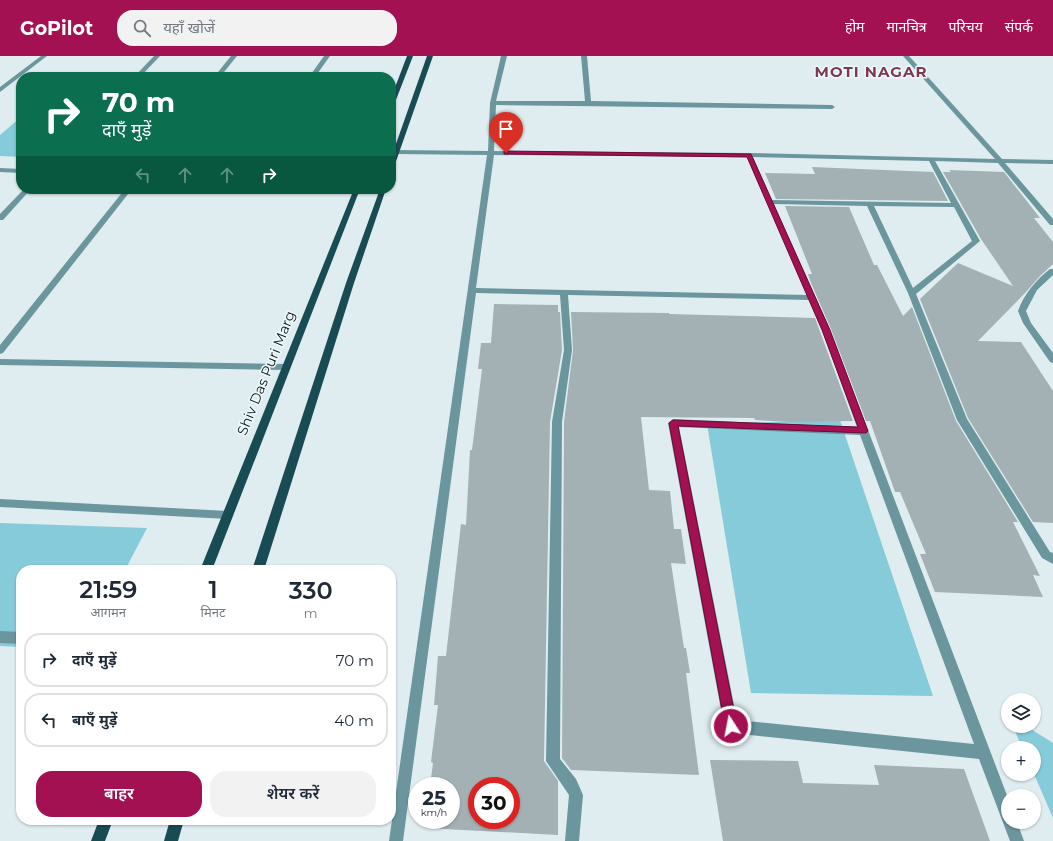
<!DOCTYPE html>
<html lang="hi">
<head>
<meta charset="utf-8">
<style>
	:root { --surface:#fff; --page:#f2f2f3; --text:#1f2937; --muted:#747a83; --line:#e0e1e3; --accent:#a31153 }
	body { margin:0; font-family:Montserrat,"Noto Sans Devanagari",sans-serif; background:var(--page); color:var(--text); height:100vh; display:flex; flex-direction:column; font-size:15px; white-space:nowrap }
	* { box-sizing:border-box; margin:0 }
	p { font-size:13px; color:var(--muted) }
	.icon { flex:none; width:22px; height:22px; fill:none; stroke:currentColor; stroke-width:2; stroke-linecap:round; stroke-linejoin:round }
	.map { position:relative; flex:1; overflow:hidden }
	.details { position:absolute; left:16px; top:509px; width:380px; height:260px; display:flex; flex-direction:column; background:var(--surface); border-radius:16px; box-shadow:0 1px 3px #0004 }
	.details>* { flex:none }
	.top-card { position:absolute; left:16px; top:16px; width:380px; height:122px; border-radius:16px; box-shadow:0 1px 3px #0004; background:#0b6e4f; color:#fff; overflow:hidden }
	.controls { position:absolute; left:1001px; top:637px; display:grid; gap:8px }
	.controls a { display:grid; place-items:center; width:40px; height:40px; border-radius:50%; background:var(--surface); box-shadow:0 1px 3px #0004; font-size:20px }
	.speed { position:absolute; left:408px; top:721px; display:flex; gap:8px; font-size:20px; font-weight:700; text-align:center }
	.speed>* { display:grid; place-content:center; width:52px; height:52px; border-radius:50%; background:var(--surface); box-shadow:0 1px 3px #0004; line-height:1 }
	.speed small { font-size:10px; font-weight:400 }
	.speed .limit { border:6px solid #d22; background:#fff; color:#111 }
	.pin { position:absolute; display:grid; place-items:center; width:34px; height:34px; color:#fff; margin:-41px -17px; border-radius:50% 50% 50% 0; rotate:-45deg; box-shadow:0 0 4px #0007 }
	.pin .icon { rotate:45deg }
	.me { position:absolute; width:44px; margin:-22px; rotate:349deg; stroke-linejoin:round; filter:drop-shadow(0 0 3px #0008) }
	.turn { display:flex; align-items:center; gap:14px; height:84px; padding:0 20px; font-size:18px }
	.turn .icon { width:52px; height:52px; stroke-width:2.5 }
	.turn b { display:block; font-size:28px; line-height:34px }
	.lanes { display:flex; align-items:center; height:38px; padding:0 20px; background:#0003; justify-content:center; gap:20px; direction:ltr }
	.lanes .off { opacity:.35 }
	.eta { display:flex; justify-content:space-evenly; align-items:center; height:68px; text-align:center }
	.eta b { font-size:24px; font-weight:600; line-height:28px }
	.button { display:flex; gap:8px; margin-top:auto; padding:8px 20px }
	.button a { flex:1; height:46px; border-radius:16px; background:var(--accent); color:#fff; font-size:16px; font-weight:600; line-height:46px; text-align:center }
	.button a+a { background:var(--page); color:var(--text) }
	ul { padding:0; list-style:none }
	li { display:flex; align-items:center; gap:12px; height:54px; margin:0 8px 6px; padding:0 12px; border:2px solid var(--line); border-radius:16px }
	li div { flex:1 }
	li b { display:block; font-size:15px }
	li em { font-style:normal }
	header { display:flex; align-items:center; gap:24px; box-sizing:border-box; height:56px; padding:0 20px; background:var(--accent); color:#fff }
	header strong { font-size:19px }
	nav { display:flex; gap:22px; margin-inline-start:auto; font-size:14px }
	.search { width:280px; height:36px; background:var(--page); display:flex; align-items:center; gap:10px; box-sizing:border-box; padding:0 14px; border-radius:16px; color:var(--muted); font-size:15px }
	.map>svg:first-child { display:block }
	.green { fill:#86cbd9 }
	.building { fill:#a4b1b4; fill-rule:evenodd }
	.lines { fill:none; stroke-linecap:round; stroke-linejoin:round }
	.minor { fill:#6b969e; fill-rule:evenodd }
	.major { fill:#194b54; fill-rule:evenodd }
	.route { fill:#a31153; stroke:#6a0b36 }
	.labels { text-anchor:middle; stroke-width:3; stroke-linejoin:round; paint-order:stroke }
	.street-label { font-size:14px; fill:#121718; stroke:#ecfafd }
	.far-district-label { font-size:15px; font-weight:bold; letter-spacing:1px; fill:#7f394f; stroke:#ecfafd }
</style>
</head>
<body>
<header>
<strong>GoPilot</strong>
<div class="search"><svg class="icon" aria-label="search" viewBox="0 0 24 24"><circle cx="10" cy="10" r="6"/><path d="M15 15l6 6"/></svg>यहाँ खोजें</div>
<nav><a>होम</a><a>मानचित्र</a><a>परिचय</a><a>संपर्क</a></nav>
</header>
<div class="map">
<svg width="1053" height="785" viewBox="0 0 1053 785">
	<rect width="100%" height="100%" fill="#dfedf0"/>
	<g class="green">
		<polygon points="21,61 21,101 0,100 0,79"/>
		<polygon points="840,364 933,640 751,637 707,368"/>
		<polygon points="0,467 147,472 125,514 21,514 21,591 0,590"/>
		<polygon points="1013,670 1026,670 1053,687 1053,762 1034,718 1034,692 1022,692"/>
	</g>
	<g class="building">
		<polygon points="812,111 933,116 948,145 776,143 765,117 815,118"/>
		<polygon points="949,114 1004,116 1040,162 1034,162 1053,186 1053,208 1039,221 1026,236 978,285 1021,286 1053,335 1053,467 1033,466 968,362 920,243 958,207 1013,230 981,183 943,116 951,116"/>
		<polygon points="785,150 849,151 874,209 877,209 903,260 912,251 956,365 1018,466 1013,466 1040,520 1033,519 1043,541 935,536 920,498 926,498 900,436 895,436 870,365 866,365 831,273 811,227 808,218 812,218"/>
		<path d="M494 248 558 249V256H560L562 294 550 366 544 705 558 725V779L425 772 426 764H451V730H430L433 707 431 706 438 649H434L438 600H446L461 468 466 469 470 394H472L482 313H478L481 287H491ZM477 730H511V764H477Z"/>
		<polygon points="571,256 669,257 669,258 815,262 853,365 790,366 755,364 754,362 641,361 649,434 670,435 674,473 681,473 686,508 671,507 684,592 686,592 690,617 686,617 699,719 571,714 562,702 564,366 573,294"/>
		<polygon points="710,704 798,705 803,727 879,729 874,709 964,713 990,785 723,785"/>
	</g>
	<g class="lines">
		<g class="minor">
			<polygon points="41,0 47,0 0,36 0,31"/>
			<polygon points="154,0 160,0 140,21 134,21"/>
			<polygon points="231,0 237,0 220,21 214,21"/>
			<polygon points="324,0 330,0 315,21 309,21"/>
			<path d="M501 0H507L496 45H585L581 0H587L591 45 832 49 835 51 832 53 496 49 494 95 749 97 995 103 903 0H909L1002 103 1053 104V108L1005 107 1053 163V169H1050L998 107 935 105 980 185 916 238 967 363 1050 496 1053 497V508L1042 502 957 364 908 237 867 150 774 148 830 274 1008 742V766H1017L1024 785H1010L979 703 731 677 726 675 724 670 668 367 673 363 857 371 822 274 809 244 568 239 572 294 562 366 560 703 576 723 583 739 579 785H565L569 739 546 705 552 366 564 294 560 239 476 237 403 785H389L487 99 396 98 393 96 396 94 488 95 490 47ZM494 99 747 101 807 239 476 232ZM753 101 929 105 951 147 772 144ZM874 150 954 151 972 185 913 232ZM679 371 860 379 974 688 737 664Z"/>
			<polygon points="0,112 21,113 21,117 0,116"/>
			<polygon points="24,133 31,133 3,164 0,164 0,158"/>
			<polygon points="125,133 132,133 3,297 0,298 0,289"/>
			<path d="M1050 213H1053V219L1037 234 1026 255 1031 267 1053 297V307L1050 306 1023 267 1018 255C1024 238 1036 224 1050 213Z"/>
			<polygon points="0,303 286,308 290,311 286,314 0,309"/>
			<polygon points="0,443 228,455 232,456 233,459 232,462 228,463 0,451"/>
			<polygon points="0,575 21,576 21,588 0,587"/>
		</g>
		<g class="major">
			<polygon points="407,0 413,0 394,49 391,51 391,42"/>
			<polygon points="427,0 433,0 394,111 391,113 391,102"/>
			<polygon points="354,133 360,133 212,514 200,514"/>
			<polygon points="380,133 386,133 354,227 264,514 252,514 346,227"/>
			<polygon points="99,764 113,764 105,785 91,785"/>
			<polygon points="170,764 184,764 178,785 164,785"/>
		</g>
	</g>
	<polygon class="route" points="504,95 751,98 830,274 868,375 866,377 678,370 737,670 735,674 731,676 726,674 725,670 669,367 673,364 858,371 822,274 747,101 506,98 504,98"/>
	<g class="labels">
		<g class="street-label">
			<text transform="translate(266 317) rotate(-68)" y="5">Shiv Das Puri Marg</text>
		</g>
		<g class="far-district-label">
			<text x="871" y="21">MOTI NAGAR</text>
		</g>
	</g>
</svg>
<div class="controls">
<a><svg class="icon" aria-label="layers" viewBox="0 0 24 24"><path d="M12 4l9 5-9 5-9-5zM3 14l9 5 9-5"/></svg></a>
<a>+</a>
<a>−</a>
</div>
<div class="speed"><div>25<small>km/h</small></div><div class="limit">30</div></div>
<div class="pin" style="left:506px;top:97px;background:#d93025"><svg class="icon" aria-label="arrive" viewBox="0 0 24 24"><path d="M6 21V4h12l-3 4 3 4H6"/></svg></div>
<svg class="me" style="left:731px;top:670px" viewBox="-20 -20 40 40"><circle r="17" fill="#a31153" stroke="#fff" stroke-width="3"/><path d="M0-11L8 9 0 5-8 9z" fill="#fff"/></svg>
<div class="top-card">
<div class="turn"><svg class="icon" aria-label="right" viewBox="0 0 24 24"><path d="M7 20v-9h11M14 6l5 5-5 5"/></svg><div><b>70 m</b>दाएँ मुड़ें</div></div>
<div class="lanes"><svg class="icon off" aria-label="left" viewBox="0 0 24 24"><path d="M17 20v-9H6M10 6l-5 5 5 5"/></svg><svg class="icon off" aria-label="ahead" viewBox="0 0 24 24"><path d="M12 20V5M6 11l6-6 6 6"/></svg><svg class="icon off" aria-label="ahead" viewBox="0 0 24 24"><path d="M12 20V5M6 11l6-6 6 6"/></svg><svg class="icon" aria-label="right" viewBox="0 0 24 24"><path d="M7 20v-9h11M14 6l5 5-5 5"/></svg></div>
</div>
<section class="details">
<div class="eta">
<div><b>21:59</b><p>आगमन</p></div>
<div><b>1</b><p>मिनट</p></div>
<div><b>330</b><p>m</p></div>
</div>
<ul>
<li><svg class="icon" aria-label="right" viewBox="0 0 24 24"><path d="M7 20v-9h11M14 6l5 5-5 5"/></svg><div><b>दाएँ मुड़ें</b></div><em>70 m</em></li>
<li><svg class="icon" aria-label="left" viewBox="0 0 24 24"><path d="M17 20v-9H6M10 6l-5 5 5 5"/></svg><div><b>बाएँ मुड़ें</b></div><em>40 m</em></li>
</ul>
<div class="button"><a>बाहर</a><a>शेयर करें</a></div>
</section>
</div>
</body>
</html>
